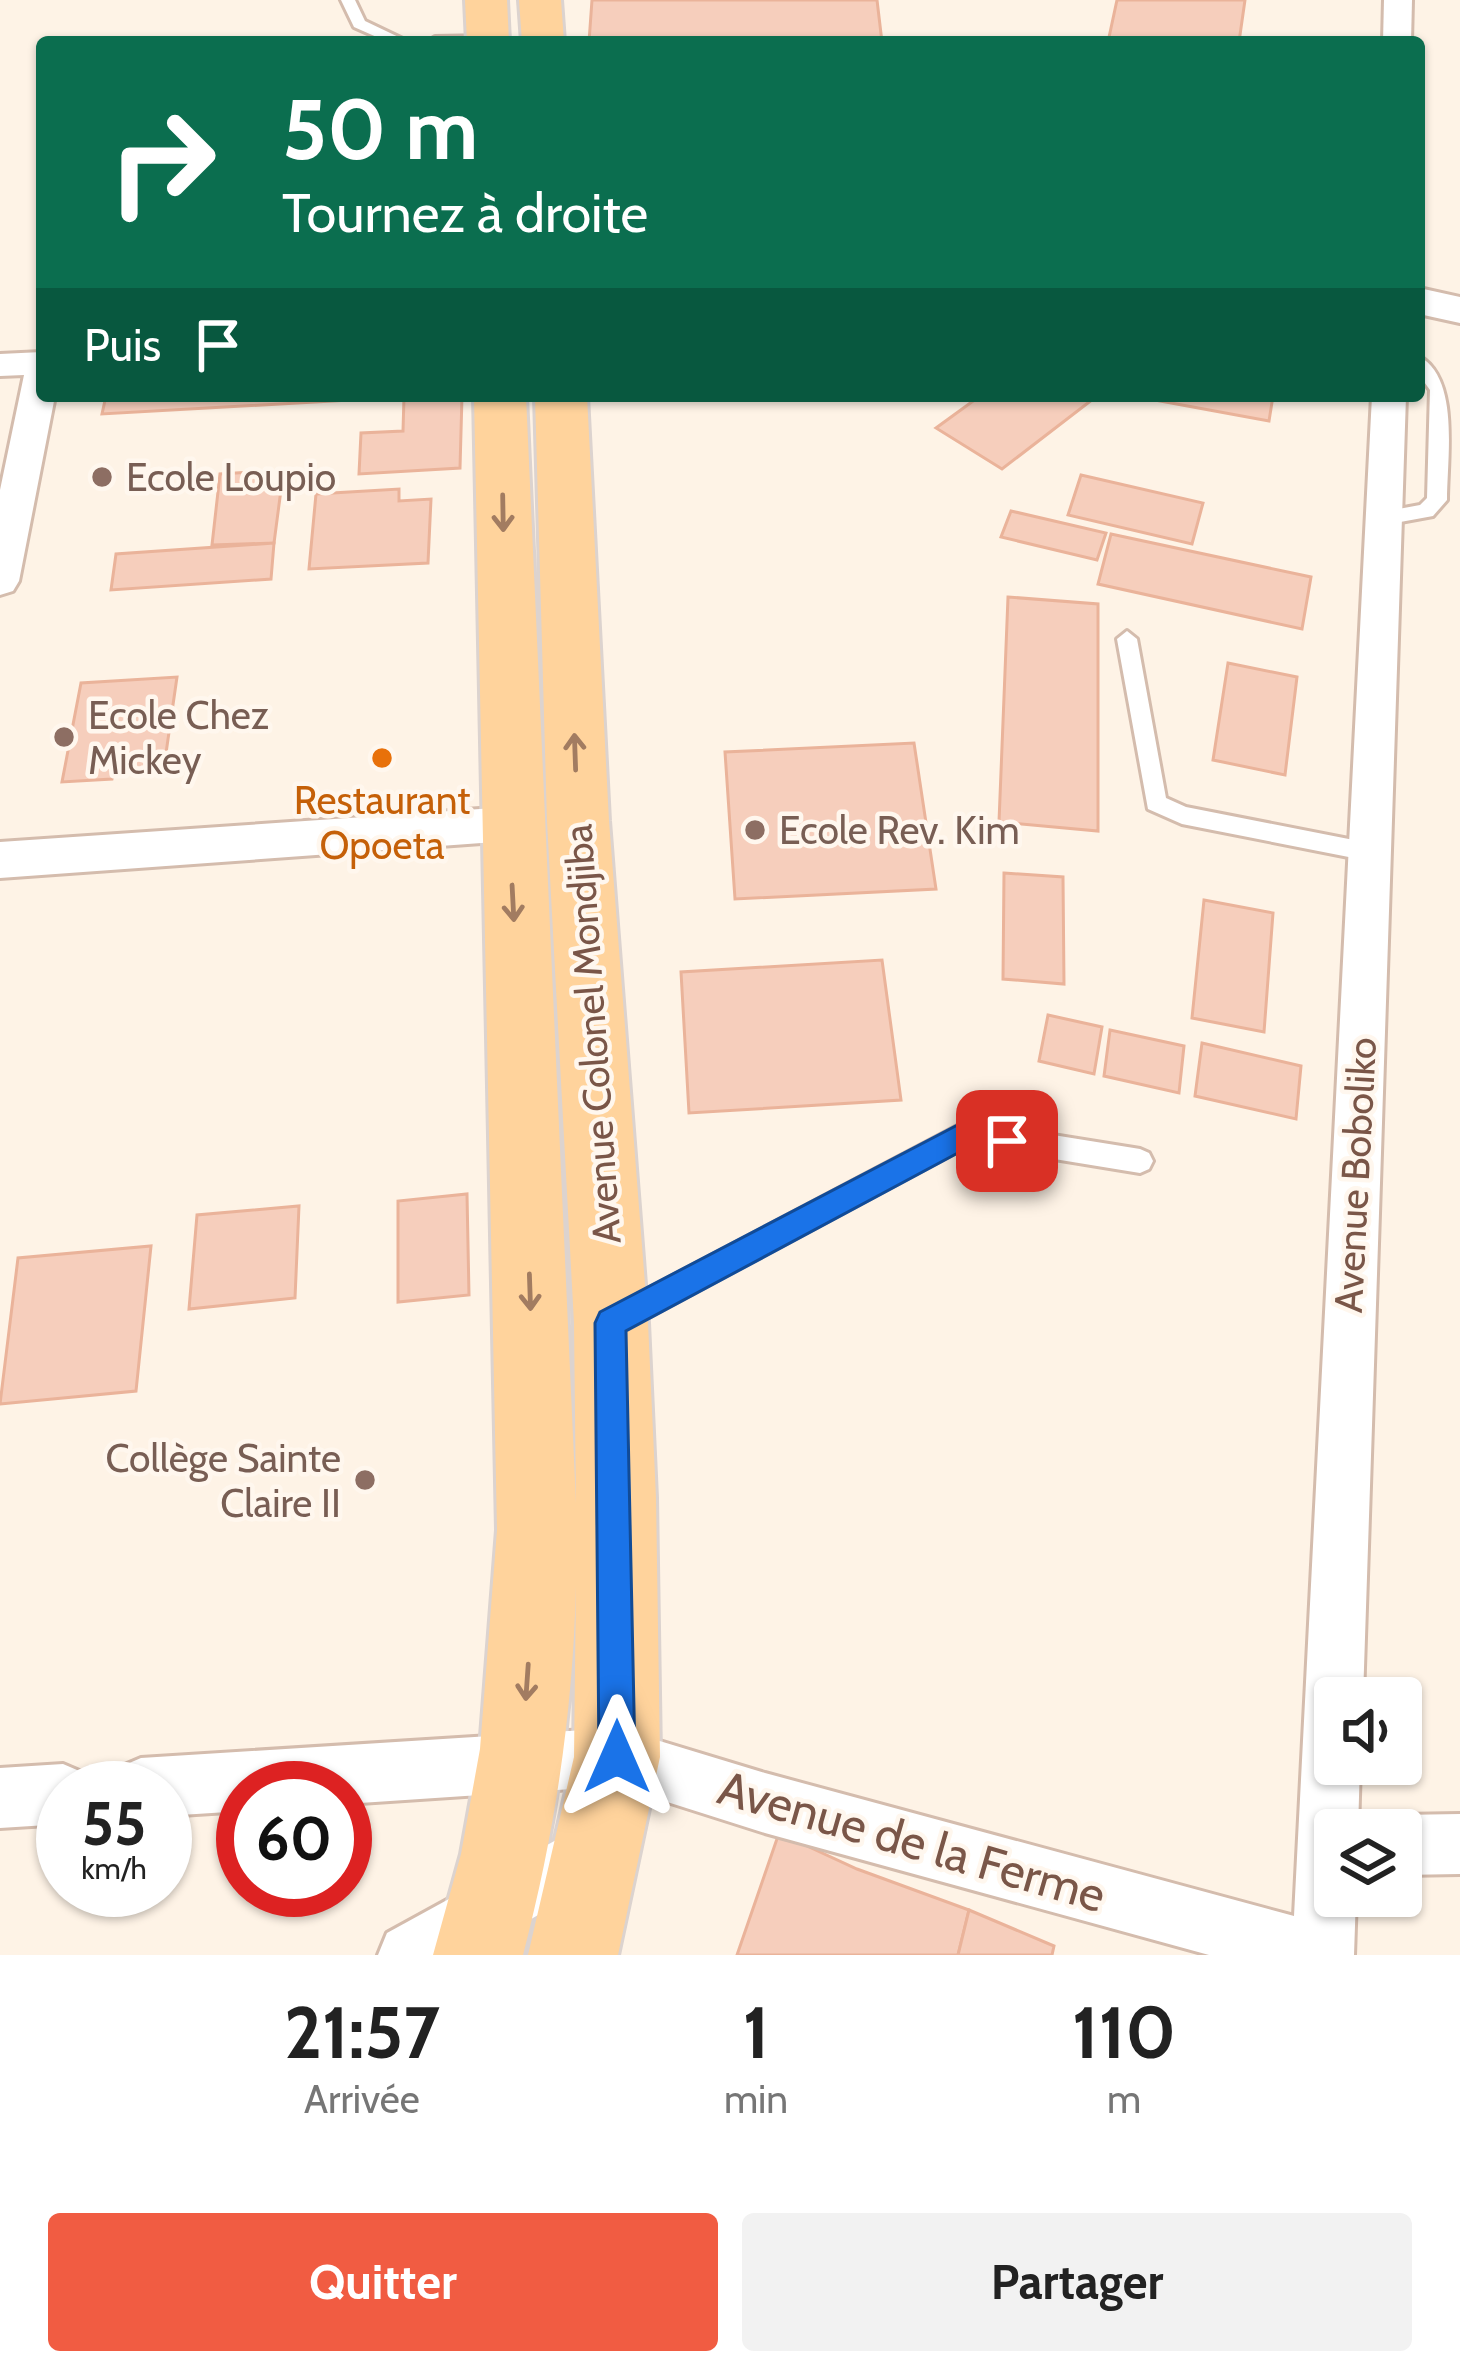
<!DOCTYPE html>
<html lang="fr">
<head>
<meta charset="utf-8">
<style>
	:root { --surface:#fff; --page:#f2f2f2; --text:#222; --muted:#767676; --accent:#f15c42 }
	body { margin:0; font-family:Cabin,sans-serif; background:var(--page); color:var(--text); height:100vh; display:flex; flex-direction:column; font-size:45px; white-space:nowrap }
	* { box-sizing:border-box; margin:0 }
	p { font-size:39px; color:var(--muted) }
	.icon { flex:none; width:66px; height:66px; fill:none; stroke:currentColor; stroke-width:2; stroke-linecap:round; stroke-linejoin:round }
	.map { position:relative; height:1955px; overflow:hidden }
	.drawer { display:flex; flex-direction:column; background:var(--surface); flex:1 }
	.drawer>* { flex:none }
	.banner { position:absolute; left:36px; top:36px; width:1389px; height:366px; border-radius:12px; box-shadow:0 3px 9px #0004; background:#0b6e4f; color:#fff; overflow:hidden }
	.fabs { position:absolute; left:1314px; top:1677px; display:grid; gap:24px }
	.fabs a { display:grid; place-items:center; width:108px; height:108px; border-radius:12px; background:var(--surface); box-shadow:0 3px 9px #0004; font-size:60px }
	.speed { position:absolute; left:36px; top:1761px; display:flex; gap:24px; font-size:60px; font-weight:700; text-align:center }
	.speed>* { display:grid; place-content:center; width:156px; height:156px; border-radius:50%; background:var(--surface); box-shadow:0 3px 9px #0004; line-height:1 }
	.speed small { font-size:30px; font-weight:400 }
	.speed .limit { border:18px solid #d22; background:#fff; color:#111 }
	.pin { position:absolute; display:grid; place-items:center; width:102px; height:102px; color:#fff; margin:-51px; border-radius:24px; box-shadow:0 6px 18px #0006 }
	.me { position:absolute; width:132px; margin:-66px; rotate:0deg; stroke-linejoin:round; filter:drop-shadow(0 0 9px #0008) }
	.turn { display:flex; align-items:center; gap:42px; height:252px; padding:0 48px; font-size:54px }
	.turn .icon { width:156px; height:156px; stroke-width:2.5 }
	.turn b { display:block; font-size:84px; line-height:102px }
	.then { display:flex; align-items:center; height:114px; padding:0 48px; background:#0003; gap:24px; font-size:45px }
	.eta { display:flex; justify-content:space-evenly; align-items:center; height:204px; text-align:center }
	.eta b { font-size:72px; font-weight:700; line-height:84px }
	.primary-button { display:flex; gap:24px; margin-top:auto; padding:24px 48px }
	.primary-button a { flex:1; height:138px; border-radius:12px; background:var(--accent); color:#fff; font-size:48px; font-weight:700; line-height:138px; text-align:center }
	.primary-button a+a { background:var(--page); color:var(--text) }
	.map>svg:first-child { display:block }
	.building { fill:#f6cebc; stroke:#eab39a; stroke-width:3 }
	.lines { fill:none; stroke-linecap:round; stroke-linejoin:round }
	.service-casing { stroke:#d4bcad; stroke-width:6 }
	.minor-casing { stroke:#d4bcad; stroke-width:6 }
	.tertiary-casing { stroke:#d4bcad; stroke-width:6 }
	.primary-casing { stroke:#dcd3cf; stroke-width:6 }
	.service { fill:#fff; fill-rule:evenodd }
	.minor { fill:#fff; fill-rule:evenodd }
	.tertiary { fill:#fff; fill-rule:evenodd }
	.primary { fill:#ffd39c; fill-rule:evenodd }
	.oneway { stroke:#a27c61 }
	.route { fill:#1a73e8; stroke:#114b97; stroke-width:3 }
	.education-dot { fill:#8d6e63; stroke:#fff7ee; stroke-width:4.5 }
	.food-dot { fill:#e8710a; stroke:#fff7ee; stroke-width:4.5 }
	.labels { text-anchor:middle; stroke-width:9; stroke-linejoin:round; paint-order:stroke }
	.education-label { font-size:39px; fill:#785e54; stroke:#fff7ee; text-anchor:start }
	.food-label { font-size:39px; fill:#c56008; stroke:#fff7ee }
	.street-label { font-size:39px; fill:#7a5648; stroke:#fff7ee }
	.near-street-label { font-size:48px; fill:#7a5648; stroke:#fff7ee }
</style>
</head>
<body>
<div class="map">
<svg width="1460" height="1955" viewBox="0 0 1460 1955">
	<rect width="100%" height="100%" fill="#fef3e6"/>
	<g class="building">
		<polygon points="592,0 877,0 882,42 589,42"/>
		<polygon points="1117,0 1245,0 1239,42 1108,42"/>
		<polygon points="106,396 420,396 102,414"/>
		<polygon points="462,396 460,468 359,474 361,433 403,431 404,397"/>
		<polygon points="980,396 1097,396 1002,469 936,428"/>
		<polygon points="1133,396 1273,396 1269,421"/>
		<polygon points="267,471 265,483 282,482 274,543 212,545 220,474"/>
		<polygon points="1081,475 1203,503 1192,544 1068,515"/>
		<polygon points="399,489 399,501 431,499 428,563 309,569 316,494"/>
		<polygon points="1011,511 1106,533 1097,560 1001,537"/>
		<polygon points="1111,534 1311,577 1302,629 1098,584"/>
		<polygon points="274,543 271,579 111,590 116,554"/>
		<polygon points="1008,597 1098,604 1098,831 999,822"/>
		<polygon points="1228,663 1297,677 1285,775 1213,760"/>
		<polygon points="177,677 164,767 114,770 112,779 62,782 81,683"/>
		<polygon points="914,743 936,889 735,899 725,752"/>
		<polygon points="1004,873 1063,877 1064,984 1003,979"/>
		<polygon points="1204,900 1273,913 1264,1032 1192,1018"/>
		<polygon points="882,960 901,1100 689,1113 681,972"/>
		<polygon points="1048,1015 1102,1027 1094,1074 1039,1061"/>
		<polygon points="1110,1030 1184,1046 1179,1093 1104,1076"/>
		<polygon points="1202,1043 1301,1066 1296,1119 1195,1096"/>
		<polygon points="467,1194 469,1295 398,1302 398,1201"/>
		<polygon points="299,1206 295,1298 189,1309 197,1215"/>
		<polygon points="151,1246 136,1391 0,1404 18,1258"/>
		<polygon points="779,1833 857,1869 969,1910 958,1955 737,1955"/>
		<polygon points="969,1910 1054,1946 1052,1955 958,1955"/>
	</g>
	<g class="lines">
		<g class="service-casing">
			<g id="service">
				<polygon points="341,0 355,0 365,21 409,42 388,42 354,27"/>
				<polygon points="488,36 495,42 427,42 435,37"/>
				<path d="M1419 356C1460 379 1447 457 1447 500L1433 516 1384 525 1377 523V513L1420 505 1427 498 1430 390 1419 375Z"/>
				<polygon points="1127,631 1137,639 1166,798 1186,807 1369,843 1377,845 1380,852 1377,859 1369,861 1182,824 1148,809 1117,639"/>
				<polygon points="967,1121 1140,1149 1149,1153 1153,1161 1149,1169 1140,1173 969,1145 628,1328 618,1332 608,1328 604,1319 608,1310"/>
			</g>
		</g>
		<g class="minor-casing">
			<g id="minor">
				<polygon points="1384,0 1412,0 1411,42 1383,42"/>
				<polygon points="42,352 42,396 55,396 19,581 13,591 0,595 0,490 24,375 0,376 0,354"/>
				<polygon points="1372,396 1406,396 1363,1698 1335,1698 1335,1764 1360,1764 1358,1830 1335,1830 1335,1896 1356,1896 1354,1955 1209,1955 765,1833 617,1786 345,1804 345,1788 243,1788 243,1811 165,1816 165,1788 111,1788 120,1767 141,1758 617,1728 765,1773 1294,1916"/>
				<polygon points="509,807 524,812 530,824 524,836 509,841 0,878 0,842"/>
				<polygon points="63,1764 84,1773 90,1788 63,1788 63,1824 0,1828 0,1768"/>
				<polygon points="1460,1814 1460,1874 1401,1875 1401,1830 1377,1830 1380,1824 1401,1815"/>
				<polygon points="598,1817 619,1826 628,1847 619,1868 469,1955 378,1955 387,1933"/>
			</g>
		</g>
		<g class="tertiary-casing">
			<polygon id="tertiary" points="1419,288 1460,297 1460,323 1419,314"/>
		</g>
		<g class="primary-casing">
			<g id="primary">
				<polygon points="465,0 507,0 509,42 467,42"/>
				<polygon points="519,0 561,0 564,42 522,42"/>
				<path d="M474 396H526L576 1503 574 1323 547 821 535 396H587L609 821 648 1323 656 1498 660 1757 618 1955H528L574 1757 576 1585C573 1712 555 1832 523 1955H433L461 1854 480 1749 497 1530Z"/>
			</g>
		</g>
		<use href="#service" class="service"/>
		<use href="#minor" class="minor"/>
		<use href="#tertiary" class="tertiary"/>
		<use href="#primary" class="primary"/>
	</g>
	<defs><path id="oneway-shaft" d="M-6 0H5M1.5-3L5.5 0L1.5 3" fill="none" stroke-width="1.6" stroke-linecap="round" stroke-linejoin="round" transform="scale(3)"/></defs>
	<g class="oneway">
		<use href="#oneway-shaft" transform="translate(503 513) rotate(89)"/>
		<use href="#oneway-shaft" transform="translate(575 752) rotate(-92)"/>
		<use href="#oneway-shaft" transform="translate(513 903) rotate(87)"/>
		<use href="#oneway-shaft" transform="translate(530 1292) rotate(88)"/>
		<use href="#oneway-shaft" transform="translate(527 1682) rotate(94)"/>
	</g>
	<polygon class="route" points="967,1120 1017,1131 1021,1141 1017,1150 1007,1154 969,1147 626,1331 635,1757 630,1769 617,1775 605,1769 599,1757 595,1323 600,1312"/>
	<g class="education-dot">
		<circle cx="102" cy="477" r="12"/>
		<circle cx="64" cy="737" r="12"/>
		<circle cx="755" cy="830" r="12"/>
		<circle cx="365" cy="1480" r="12"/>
	</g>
	<circle class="food-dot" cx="382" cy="758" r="12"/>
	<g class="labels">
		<g class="education-label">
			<text x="126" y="491">Ecole Loupio</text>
			<text x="88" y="729">Ecole Chez<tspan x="88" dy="45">Mickey</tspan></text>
			<text x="779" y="844">Ecole Rev. Kim</text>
			<text x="341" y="1472" text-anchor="end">Collège Sainte<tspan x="341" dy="45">Claire II</tspan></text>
		</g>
		<g class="food-label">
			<text x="382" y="814">Restaurant<tspan x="382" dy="45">Opoeta</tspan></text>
		</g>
		<g class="street-label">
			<text transform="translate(592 1034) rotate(-94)" y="14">Avenue Colonel Mondjiba</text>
			<text transform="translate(1355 1175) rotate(-87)" y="14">Avenue Boboliko</text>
		</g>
		<g class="near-street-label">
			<text transform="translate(912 1841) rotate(16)" y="17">Avenue de la Ferme</text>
		</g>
	</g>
</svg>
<div class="fabs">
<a><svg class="icon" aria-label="sound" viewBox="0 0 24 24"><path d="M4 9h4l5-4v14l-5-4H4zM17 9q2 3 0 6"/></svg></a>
<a><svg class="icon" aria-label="layers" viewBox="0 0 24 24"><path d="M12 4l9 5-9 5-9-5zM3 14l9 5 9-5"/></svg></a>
</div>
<div class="speed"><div>55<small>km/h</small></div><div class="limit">60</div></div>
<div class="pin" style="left:1007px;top:1141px;background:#d93025"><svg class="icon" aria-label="arrive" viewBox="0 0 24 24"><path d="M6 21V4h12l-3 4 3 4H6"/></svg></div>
<svg class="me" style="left:617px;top:1757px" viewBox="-20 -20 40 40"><path d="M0-17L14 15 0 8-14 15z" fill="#1a73e8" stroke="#fff" stroke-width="4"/></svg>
<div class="banner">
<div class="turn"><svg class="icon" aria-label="right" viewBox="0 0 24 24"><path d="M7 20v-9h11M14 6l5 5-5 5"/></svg><div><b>50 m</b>Tournez à droite</div></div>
<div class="then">Puis<svg class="icon" aria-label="arrive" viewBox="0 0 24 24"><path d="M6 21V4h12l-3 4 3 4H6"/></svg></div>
</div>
</div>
<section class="drawer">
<div class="eta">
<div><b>21:57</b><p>Arrivée</p></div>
<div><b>1</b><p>min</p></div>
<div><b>110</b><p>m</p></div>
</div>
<div class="primary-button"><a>Quitter</a><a>Partager</a></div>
</section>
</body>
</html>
